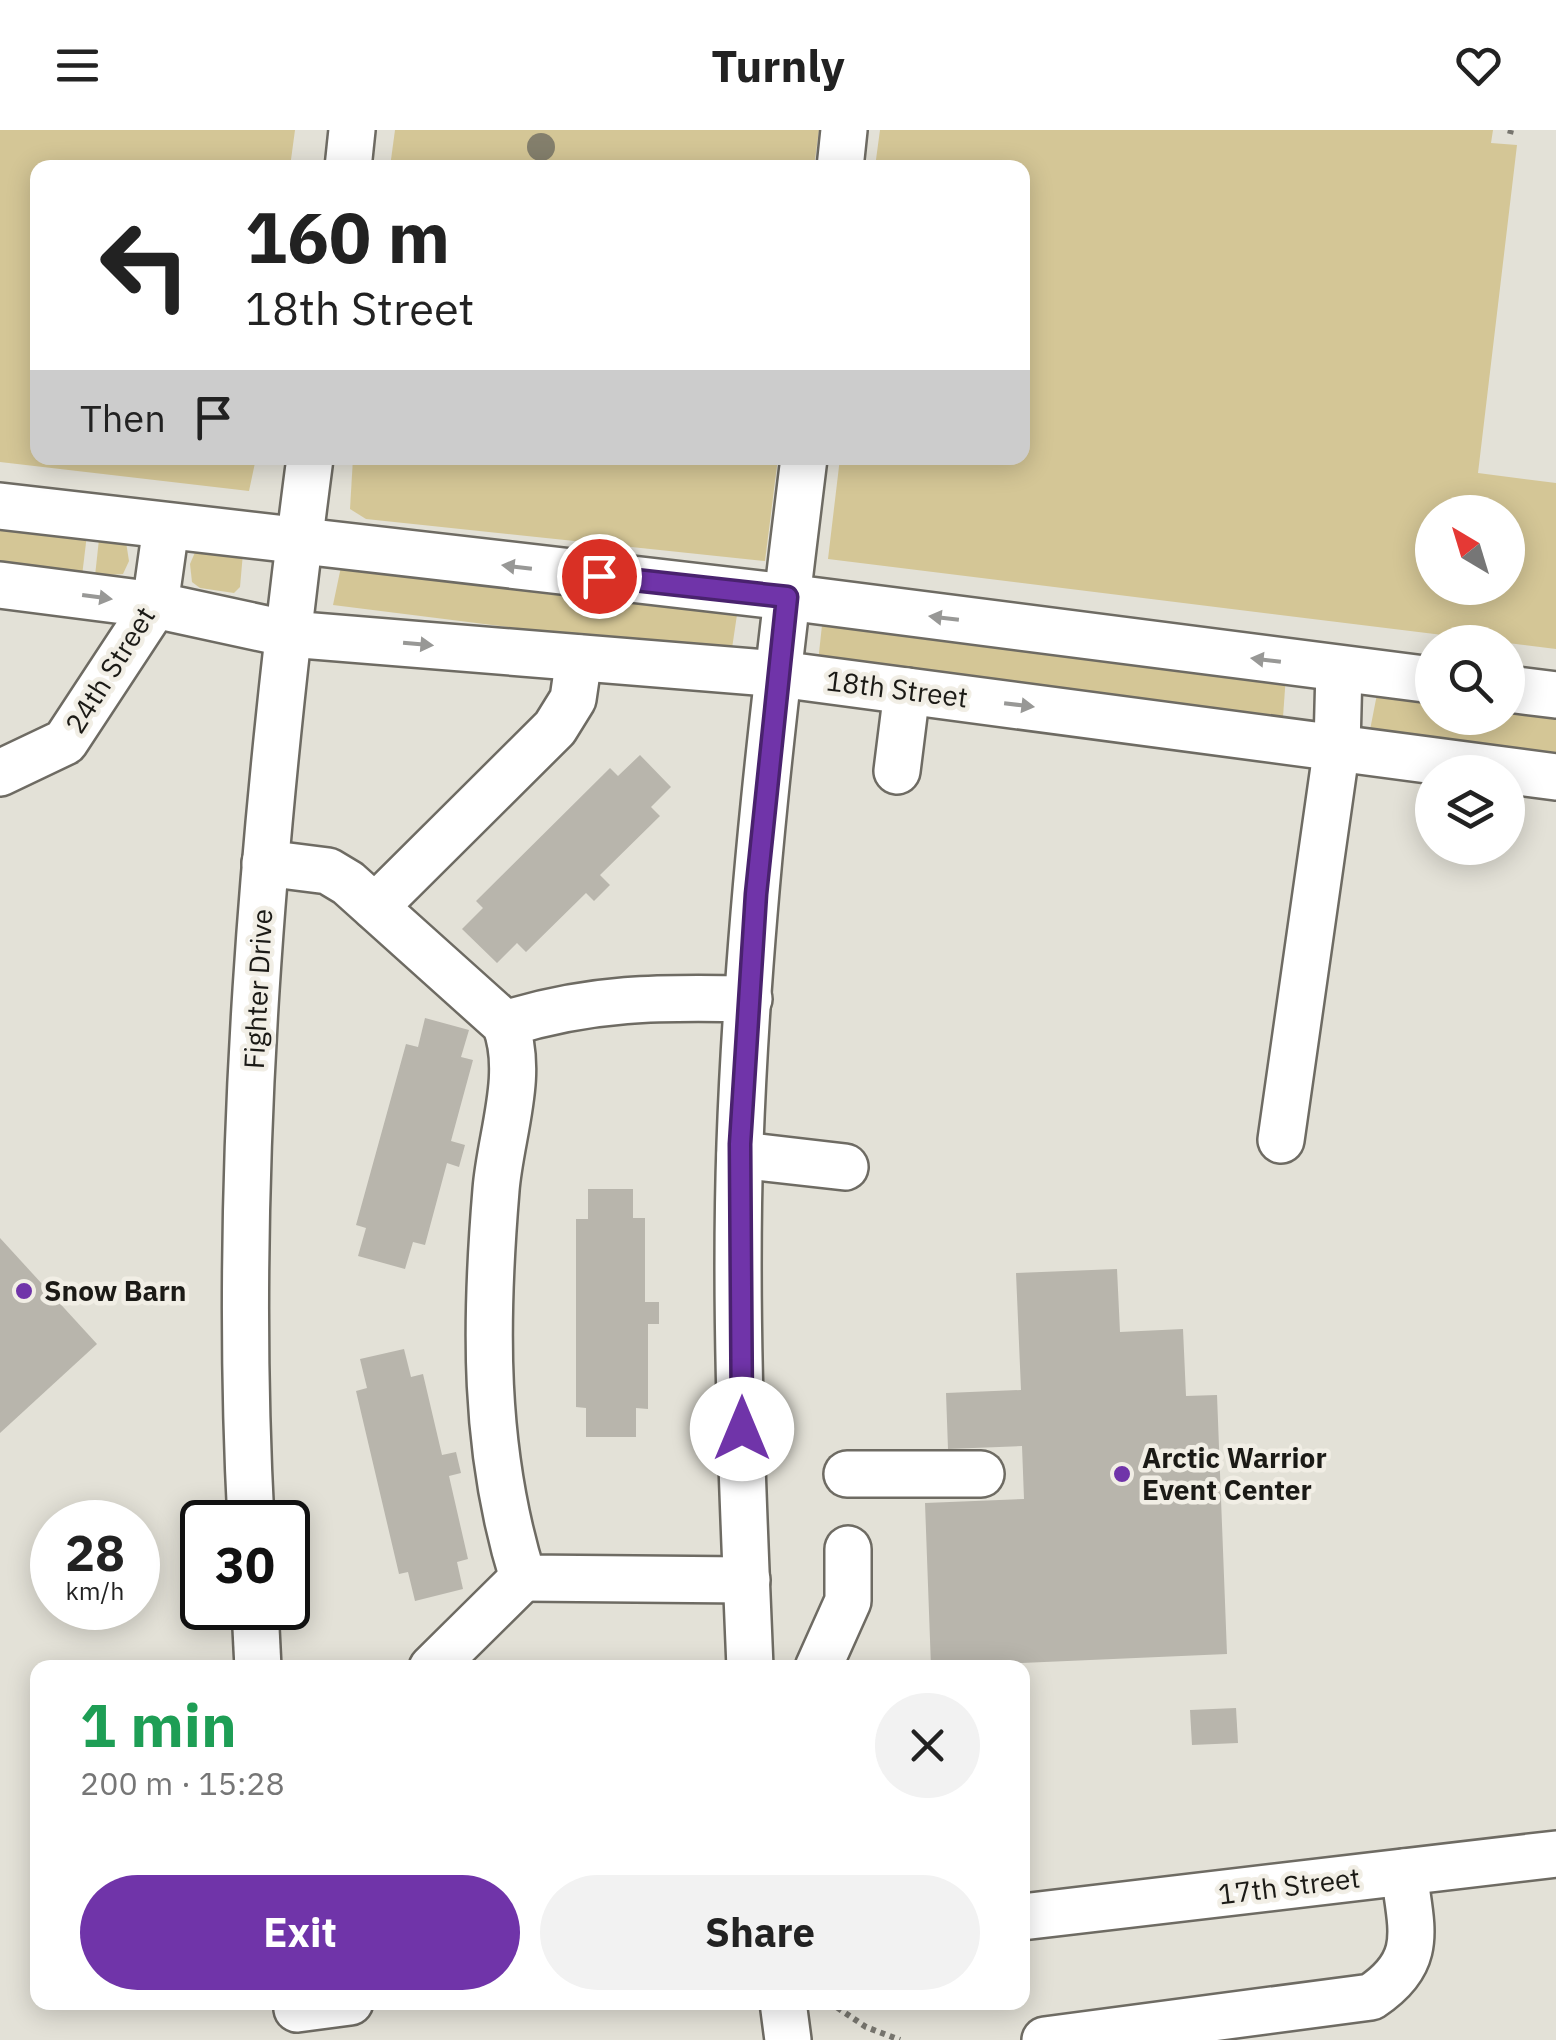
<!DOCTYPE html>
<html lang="en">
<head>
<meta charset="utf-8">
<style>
	:root { --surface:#fff; --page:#f2f2f2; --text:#222; --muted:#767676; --accent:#7034a9 }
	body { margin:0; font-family:"IBM Plex Sans",sans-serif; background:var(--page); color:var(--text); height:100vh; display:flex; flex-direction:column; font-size:38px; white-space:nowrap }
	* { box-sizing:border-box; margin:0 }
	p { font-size:32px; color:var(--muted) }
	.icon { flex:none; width:55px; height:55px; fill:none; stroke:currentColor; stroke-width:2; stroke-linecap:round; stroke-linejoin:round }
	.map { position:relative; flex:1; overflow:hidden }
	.sheet { position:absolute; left:30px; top:1530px; width:1000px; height:350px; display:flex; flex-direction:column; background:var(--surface); border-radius:20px; box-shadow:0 5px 25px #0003 }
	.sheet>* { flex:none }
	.hud { position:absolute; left:30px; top:30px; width:1000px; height:305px; border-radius:20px; box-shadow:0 5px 25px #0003; background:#fff; color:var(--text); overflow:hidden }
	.needle { width:65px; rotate:322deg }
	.controls { position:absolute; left:1415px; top:365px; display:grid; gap:20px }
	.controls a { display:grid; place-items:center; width:110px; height:110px; border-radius:50%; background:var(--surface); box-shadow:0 5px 25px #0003; font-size:50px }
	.speed { position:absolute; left:30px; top:1370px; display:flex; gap:20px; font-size:50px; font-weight:700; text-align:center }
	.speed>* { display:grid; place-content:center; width:130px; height:130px; border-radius:50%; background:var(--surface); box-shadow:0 5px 25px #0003; line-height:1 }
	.speed small { font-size:25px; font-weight:400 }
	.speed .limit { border:5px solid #111; border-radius:15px; background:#fff; color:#111 }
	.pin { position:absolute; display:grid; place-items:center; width:85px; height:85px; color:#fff; margin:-42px; border:5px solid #fff; border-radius:50%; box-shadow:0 2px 10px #0007 }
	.me { position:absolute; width:110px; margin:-55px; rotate:0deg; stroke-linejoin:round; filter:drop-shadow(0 0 8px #0008) }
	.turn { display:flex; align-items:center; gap:35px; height:210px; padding:0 50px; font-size:45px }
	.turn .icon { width:130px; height:130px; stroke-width:2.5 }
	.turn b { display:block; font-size:70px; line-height:85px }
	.then { display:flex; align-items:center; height:95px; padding:0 50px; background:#0003; gap:20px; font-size:38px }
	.round { display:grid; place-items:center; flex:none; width:105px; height:105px; border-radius:52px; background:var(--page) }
	.overview { display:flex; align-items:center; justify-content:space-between; height:170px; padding:0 50px }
	h1 { font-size:60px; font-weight:700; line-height:75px; color:#1e9e55 }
	.action { display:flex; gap:20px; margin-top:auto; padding:20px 50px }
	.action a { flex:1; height:115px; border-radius:60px; background:var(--accent); color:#fff; font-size:40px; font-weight:700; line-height:115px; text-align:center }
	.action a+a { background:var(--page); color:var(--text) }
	header { display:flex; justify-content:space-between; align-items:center; height:130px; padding:0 50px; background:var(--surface); font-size:45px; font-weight:700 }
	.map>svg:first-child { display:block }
	.green { fill:#d4c696; fill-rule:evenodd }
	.building { fill:#b8b5ac }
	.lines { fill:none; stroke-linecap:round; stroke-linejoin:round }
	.minor-casing { stroke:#6e6b63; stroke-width:50 }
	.path { stroke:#77756e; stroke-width:6; stroke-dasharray:5 5; stroke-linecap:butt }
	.minor { stroke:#fff; stroke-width:45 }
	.tree { fill:#847f6c }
	.oneway { fill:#989896 }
	.route-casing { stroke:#49226e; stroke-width:25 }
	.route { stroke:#7034a9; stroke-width:18 }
	.poi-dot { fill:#7034a9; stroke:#f1eee5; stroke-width:4 }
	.labels { text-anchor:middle; stroke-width:9; stroke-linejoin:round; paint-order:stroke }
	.street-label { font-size:28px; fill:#1b1a16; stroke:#f1eee5 }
	.poi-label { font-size:28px; font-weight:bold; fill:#1b1a16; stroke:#f1eee5; text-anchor:start }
</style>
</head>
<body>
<header><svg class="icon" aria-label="menu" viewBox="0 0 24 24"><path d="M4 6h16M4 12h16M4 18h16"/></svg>Turnly<svg class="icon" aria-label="heart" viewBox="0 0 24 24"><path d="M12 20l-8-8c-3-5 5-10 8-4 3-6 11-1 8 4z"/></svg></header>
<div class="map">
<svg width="1556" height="1910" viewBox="0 0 1556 1910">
	<rect width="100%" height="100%" fill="#e3e1d7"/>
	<g class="green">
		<polygon points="0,0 295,0 290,37 38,38 38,328 256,328 249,361 0,332"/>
		<polygon points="395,0 819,0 814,37 390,37"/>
		<path d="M880 0H1493L1491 13 1517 15 1478 343 1556 353V519L828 429 840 328H1022V38L875 37ZM1508 382V458H1432V382Z"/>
		<polygon points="353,328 778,328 765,431 366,389 350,379"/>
		<polygon points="0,386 88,396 82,446 0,436"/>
		<polygon points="100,400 126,412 129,431 123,444 95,446"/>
		<polygon points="196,420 243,423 240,457 234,463 200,458 192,452 190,434"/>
		<polygon points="342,432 738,478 731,525 333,475"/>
		<polygon points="823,486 1286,545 1283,587 818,532"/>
		<polygon points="1378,559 1432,565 1432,588 1508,588 1508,574 1556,580 1556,623 1370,600"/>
	</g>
	<g class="building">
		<polygon points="640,625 671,657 651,677 660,686 600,745 610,755 594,771 586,763 526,822 517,813 497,833 462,799 483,778 476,771 610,638 618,646"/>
		<polygon points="425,888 469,900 461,927 473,930 451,1011 465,1015 459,1037 447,1033 425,1115 413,1112 405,1139 358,1126 366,1098 356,1095 406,914 418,917"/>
		<polygon points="588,1059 633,1059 633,1088 645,1088 645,1172 659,1172 659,1194 648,1194 648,1279 636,1278 636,1307 586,1307 586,1278 576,1277 576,1089 588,1089"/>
		<polygon points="0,1108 97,1214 0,1303"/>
		<polygon points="1117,1139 1120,1202 1183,1199 1186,1266 1217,1265 1227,1524 931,1537 925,1373 1024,1369 1022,1316 948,1319 946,1263 1021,1260 1016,1143"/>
		<polygon points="404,1219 411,1247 423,1244 442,1325 456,1322 461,1343 449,1346 468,1429 457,1432 463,1459 415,1471 408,1442 399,1444 356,1261 367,1258 360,1229"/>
		<polygon points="1236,1578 1238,1613 1192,1615 1190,1580"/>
	</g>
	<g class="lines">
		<g class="minor-casing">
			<g id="minor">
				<polyline points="348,38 352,0"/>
				<polyline points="840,38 844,0"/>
				<polyline points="0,376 787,467 1432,550"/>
				<polyline points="0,455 155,475 289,504 779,544 1556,647"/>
				<polyline points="1508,559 1556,565"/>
				<polyline points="897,641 907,561"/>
				<polyline points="0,643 65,612 155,475 166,397"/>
				<path d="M265 733 328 741 348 753 505 894C525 944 500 1007 496 1060 485 1192 483 1320 523 1448L747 1450"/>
				<polyline points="375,777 555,598 573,569 579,528"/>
				<path d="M505 894C590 867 661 867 749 869"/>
				<polyline points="1281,1010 1337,616 1339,539"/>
				<polyline points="740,1025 845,1037"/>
				<polyline points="847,1344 981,1344"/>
				<path d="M251 1392C232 1037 264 679 310 328"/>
				<polyline points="255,1478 258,1538"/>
				<polyline points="432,1538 523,1448"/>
				<path d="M750 1538C743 1364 734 1188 740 1014 748 785 776 555 804 328"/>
				<polyline points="818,1538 848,1471 848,1419"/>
				<polyline points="1022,1787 1556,1724"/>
				<polyline points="783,1872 788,1910"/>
				<polyline points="297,1879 350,1872"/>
				<path d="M1045 1910 1371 1867C1425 1831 1411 1799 1404 1742"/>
			</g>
		</g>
		<g class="path">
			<polyline points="1510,4 1511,0"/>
			<polyline points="829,1872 866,1897 900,1910"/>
		</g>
		<use href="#minor" class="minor"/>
	</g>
	<circle class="tree" cx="541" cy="17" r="14"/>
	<defs><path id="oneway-solid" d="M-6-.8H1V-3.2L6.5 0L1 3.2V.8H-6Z" transform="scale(2.5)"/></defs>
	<g class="oneway">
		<use href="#oneway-solid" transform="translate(517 437) rotate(-173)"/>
		<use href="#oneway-solid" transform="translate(97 467) rotate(8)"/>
		<use href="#oneway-solid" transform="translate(944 488) rotate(-173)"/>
		<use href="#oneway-solid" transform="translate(418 514) rotate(5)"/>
		<use href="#oneway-solid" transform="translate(1266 530) rotate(-173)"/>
		<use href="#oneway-solid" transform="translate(1019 575) rotate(7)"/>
	</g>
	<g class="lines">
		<g class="route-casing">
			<polyline id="route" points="599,446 787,467 756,764 740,1014 742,1299"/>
		</g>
		<use href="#route" class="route"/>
	</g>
	<g class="poi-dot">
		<circle cx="24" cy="1161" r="10"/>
		<circle cx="1122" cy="1344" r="10"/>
	</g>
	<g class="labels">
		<g class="street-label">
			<text transform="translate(110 540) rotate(-58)" y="10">24th Street</text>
			<text transform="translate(897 559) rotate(7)" y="10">18th Street</text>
			<text transform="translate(258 859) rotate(-87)" y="10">Fighter Drive</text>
			<text transform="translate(1289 1756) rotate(-7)" y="10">17th Street</text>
		</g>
		<g class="poi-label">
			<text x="44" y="1171">Snow Barn</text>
			<text x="1142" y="1338">Arctic Warrior<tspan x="1142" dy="32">Event Center</tspan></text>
		</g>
	</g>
</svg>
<div class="controls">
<a><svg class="needle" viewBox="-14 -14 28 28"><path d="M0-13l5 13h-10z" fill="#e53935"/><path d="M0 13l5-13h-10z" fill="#767676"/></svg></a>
<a><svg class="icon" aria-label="search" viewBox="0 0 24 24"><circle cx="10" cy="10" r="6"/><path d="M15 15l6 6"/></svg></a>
<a><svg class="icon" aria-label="layers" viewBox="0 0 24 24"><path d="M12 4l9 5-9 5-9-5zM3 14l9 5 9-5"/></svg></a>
</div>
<div class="speed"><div>28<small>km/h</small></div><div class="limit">30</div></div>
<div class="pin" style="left:599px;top:446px;background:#d93025"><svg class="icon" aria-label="arrive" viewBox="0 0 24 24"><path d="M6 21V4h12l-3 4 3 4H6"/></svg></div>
<svg class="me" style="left:742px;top:1299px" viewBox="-20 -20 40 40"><circle r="19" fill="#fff"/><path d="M0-13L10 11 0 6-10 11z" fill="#7034a9"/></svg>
<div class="hud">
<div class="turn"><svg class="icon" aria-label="left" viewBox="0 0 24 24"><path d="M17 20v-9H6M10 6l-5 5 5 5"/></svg><div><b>160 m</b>18th Street</div></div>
<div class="then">Then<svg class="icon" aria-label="arrive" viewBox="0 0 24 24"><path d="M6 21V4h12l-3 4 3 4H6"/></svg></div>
</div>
<section class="sheet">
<div class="overview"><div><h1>1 min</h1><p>200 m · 15:28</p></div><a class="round"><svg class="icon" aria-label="close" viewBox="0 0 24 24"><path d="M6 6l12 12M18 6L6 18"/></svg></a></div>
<div class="action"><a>Exit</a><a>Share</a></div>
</section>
</div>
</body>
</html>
